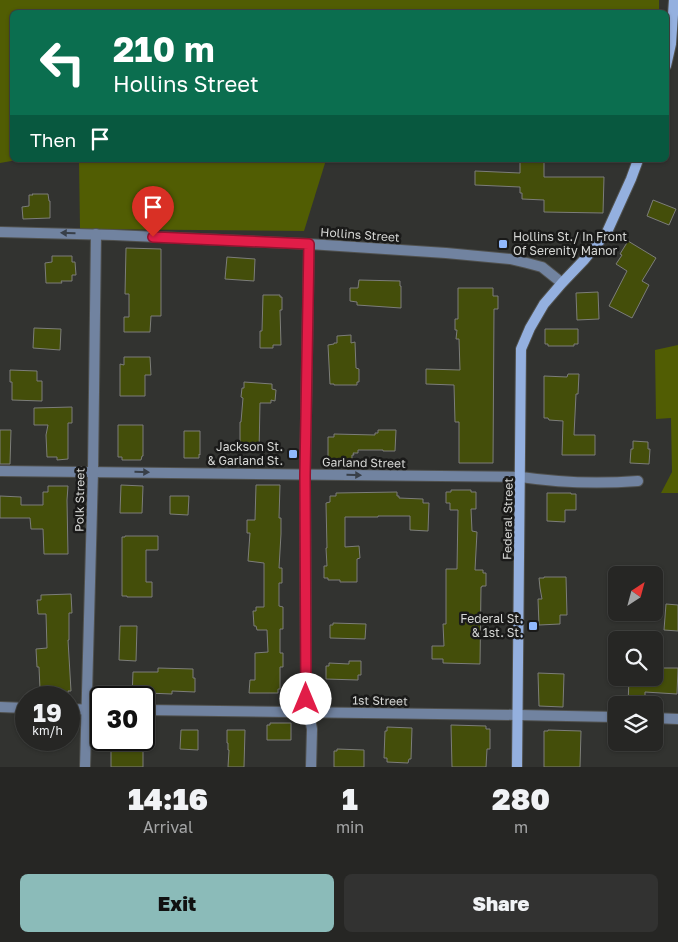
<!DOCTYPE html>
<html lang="en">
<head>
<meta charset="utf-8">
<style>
	:root { --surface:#262624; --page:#323231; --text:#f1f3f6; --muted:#a4a5a6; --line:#424341; --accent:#8bbbb9 }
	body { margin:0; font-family:"Golos Text",sans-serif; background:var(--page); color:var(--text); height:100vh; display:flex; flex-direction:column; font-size:19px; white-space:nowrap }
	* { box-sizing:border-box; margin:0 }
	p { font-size:16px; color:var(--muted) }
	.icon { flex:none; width:28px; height:28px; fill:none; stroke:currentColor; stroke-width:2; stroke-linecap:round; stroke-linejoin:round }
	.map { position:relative; height:767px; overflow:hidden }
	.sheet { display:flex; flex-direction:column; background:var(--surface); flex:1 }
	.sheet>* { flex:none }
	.top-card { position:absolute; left:10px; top:10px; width:659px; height:152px; border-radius:8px; box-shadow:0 1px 4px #0004,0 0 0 1px var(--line); background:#0b6e4f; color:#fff; overflow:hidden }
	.needle { width:32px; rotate:36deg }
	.fabs { position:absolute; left:608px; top:566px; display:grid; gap:10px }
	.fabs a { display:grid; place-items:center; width:55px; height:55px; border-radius:8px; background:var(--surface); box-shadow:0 1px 4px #0004,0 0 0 1px var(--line); font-size:25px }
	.speed { position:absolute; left:15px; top:686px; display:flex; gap:10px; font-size:25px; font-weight:700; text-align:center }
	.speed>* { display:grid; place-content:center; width:65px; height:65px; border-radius:50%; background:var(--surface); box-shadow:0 1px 4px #0004,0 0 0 1px var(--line); line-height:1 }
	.speed small { font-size:12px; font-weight:400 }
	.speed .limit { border:2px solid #111; border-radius:8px; background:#fff; color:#111 }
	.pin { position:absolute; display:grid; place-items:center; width:42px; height:42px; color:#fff; margin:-51px -21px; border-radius:50% 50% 50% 0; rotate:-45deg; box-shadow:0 0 5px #0007 }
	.pin .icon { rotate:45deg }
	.me { position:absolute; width:55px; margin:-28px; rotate:0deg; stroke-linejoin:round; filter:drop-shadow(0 0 4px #0008) }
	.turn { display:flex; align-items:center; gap:18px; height:105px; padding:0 20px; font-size:22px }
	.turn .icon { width:65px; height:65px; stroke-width:2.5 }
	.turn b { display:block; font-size:35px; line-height:42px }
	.then { display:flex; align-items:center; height:48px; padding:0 20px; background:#0003; gap:10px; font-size:19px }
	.eta { display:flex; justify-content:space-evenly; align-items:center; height:85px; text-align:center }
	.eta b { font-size:30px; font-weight:800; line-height:35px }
	.action { display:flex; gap:10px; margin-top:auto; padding:10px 20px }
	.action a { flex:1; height:58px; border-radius:8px; background:var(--accent); color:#111; font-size:20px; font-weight:800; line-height:58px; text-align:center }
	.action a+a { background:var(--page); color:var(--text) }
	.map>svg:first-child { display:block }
	.green { fill:#515d03 }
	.building { fill:#444e0a; stroke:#7c7d7a }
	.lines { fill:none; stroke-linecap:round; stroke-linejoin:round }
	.street-casing { stroke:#50514e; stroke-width:12 }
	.secondary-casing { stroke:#50514e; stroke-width:12 }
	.street { stroke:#7183a0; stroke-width:10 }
	.secondary { stroke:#94b0df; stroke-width:10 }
	.oneway { fill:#383f48 }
	.route-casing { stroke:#92132f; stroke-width:12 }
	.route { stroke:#e11d48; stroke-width:9 }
	.poi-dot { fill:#90b8fd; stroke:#1a1a19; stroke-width:2 }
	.labels { text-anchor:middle; stroke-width:5; stroke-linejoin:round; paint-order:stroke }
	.street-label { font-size:12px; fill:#d6d7d5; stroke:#1a1a19 }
	.poi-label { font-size:12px; fill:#d6d7d5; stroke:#1a1a19; text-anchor:end }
</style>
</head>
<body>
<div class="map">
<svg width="678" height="767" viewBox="0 0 678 767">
	<rect width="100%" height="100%" fill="#323330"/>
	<g class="green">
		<polygon points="0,0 659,0 659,12 12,12 12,160 17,160 0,163"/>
		<polygon points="79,160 326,160 304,231 80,229"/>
		<polygon points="678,345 678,493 661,493 672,472 671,418 656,419 655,350"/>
	</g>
	<g class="building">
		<polygon points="520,160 544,160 544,177 604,177 603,213 544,212 544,200 522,199 522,193 520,193 520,187 475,185 475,171 520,173"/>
		<polygon points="32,194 48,194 49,201 50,201 50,218 23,219 22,207 29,206 29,195 33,195"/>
		<polygon points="653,200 676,209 669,225 647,216"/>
		<polygon points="628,241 656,258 642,281 649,285 632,318 609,306 627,271 616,264 622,255 620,254"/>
		<polygon points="126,248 161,249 161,316 151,316 150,332 124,332 124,317 129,317 129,294 125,294"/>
		<polygon points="52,256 72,256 72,262 75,262 76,275 72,275 72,281 61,281 62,283 46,283 45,263 52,262"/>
		<polygon points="227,257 255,259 254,281 225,279"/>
		<polygon points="359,280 400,281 400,286 401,286 401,308 357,305 357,302 350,301 350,288 358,288"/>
		<polygon points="458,288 493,288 493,296 498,296 498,309 494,309 493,463 459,463 459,422 455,422 454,385 426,384 426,369 460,370 459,339 456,339 457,330 455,330 455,319 458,319"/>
		<polygon points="598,292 599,319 577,320 576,293"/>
		<polygon points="263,295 280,295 280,297 282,297 282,310 280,310 281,345 273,345 273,348 260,348 260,331 262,331"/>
		<polygon points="34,328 61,329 60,350 33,348"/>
		<polygon points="545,329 578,329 578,344 574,344 574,346 548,346 548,344 545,344"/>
		<polygon points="351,335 351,343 355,342 356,368 359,369 359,382 357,382 357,385 334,385 334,384 330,384 328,345 334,344 334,343 337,343 337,336"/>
		<polygon points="124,357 150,357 151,375 145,375 145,396 120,396 120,364 124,365"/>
		<polygon points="10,370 37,371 37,381 42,381 42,401 12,400 12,382 10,382"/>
		<polygon points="568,374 579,374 578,394 576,394 574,435 595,435 595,455 562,455 563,421 549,420 548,418 544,418 544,376 567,377"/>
		<polygon points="244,382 272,384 272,389 276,390 275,401 271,400 271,403 260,403 259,452 240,451 240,422 241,422 243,398 241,397 242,388 244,388"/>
		<polygon points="72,407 72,423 68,423 68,459 57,460 57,457 47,457 46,435 48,425 34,425 34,408"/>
		<polygon points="118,425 143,425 143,456 142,456 141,460 122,460 122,457 118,457"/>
		<polygon points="0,430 11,430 10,464 0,464"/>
		<polygon points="378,430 396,430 395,451 383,451 383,450 358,450 358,453 353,453 354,455 352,455 352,460 328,459 328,437 334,437 334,434 375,435 375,433 378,433"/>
		<polygon points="184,431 200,431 200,455 199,454 199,458 184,458"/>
		<polygon points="633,441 648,442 648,449 650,449 649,464 630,463 631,449 633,449"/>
		<polygon points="121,485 143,486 142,513 120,513"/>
		<polygon points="256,485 280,485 279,518 281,518 281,534 279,568 282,568 282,583 279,583 279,606 283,607 283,629 280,629 280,653 283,653 283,667 280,667 280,689 278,689 278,693 249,693 250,680 255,680 255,653 268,652 267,630 257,630 256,626 254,626 253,611 256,611 256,607 264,607 264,563 248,561 250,533 247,533 247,520 255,520"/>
		<polygon points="48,486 68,486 67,500 68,554 44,554 43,529 31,529 30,518 0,518 0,496 21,497 21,505 43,505 43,492 48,492"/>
		<polygon points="451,490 471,490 471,492 476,492 476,509 471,509 472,531 477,532 475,570 483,570 483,573 486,573 486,586 482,586 482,587 481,587 480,664 443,663 443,659 432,659 432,646 444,646 443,624 446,624 446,569 457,569 458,510 450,510 450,503 446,503 446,492 451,492"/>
		<polygon points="397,492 397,496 399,496 399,498 423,499 423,503 429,503 428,531 410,530 410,516 378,516 378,517 345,517 345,547 359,546 360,558 357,559 357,582 340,582 340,580 328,580 328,578 324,578 324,566 327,566 326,548 327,548 326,503 330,502 330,496 336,496 336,493"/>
		<polygon points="547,493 571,493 571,494 576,494 576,510 565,510 565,522 547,521"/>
		<polygon points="170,496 189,496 188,515 170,514"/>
		<polygon points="125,536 158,536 158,550 146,550 146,582 152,582 152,597 127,597 127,596 122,596 122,537 125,537"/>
		<polygon points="544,577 566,577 567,615 560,615 560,624 539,625 538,599 542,599 540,588 539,578 544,578"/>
		<polygon points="71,594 72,613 69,613 69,640 68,640 71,691 68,691 68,693 44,693 44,689 40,689 39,667 37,667 36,649 47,648 46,614 38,614 37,600 41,600 41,595"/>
		<polygon points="666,604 678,605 678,631 664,630"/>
		<polygon points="333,623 366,624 365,639 330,638 330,625 333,625"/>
		<polygon points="120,626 137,626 136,661 119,660"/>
		<polygon points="349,661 361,661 361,675 358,675 358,680 326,679 326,666 329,666 329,663 349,664"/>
		<polygon points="158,668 193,669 193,678 195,678 195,692 172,691 172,694 147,693 147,698 132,698 133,672 158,672"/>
		<polygon points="659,668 678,668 677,694 645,692 645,704 642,704 642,705 628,705 629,678 658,678"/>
		<polygon points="538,673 564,674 563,707 539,706"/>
		<polygon points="270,723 291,723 291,740 267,740 267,725 270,725"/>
		<polygon points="451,725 486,726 486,729 490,729 490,749 487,749 486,767 452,767"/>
		<polygon points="387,727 412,728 411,759 409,759 408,763 387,762 387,758 384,758 385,731 387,731"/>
		<polygon points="181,730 198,730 198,750 180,749"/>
		<polygon points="227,730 245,730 244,767 228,767 229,750 228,750 228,743 227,743"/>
		<polygon points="548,730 581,731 580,767 544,767 544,731 548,731"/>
		<polygon points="114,740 134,740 134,744 143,744 143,767 111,767 111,745 114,745"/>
		<polygon points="337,749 364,750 364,767 334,767 334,751 337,751"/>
	</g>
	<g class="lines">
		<g class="street-casing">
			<g id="street">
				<polyline points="0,232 114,235 309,244 446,253 510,259 527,263 542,267 562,283"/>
				<polyline points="309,244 305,475 306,691 306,699 312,729 311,767"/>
				<path d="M0 471 521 477C561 483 597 484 638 481"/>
				<polyline points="0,707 26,708"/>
				<polyline points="69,709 101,710"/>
				<polyline points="144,710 518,715 616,717"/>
				<polyline points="654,718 678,719"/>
				<polyline points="85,767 93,471 96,234"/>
			</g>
		</g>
		<g class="secondary-casing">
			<g id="secondary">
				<polyline points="666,66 671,44 674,0"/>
				<polyline points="517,767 521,349 530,328 544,304 562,283 584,260 607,232 631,179 638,160"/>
			</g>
		</g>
		<use href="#street" class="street"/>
		<use href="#secondary" class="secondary"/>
	</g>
	<defs><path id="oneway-solid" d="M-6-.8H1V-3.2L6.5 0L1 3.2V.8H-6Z" transform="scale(1.25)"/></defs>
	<g class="oneway">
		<use href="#oneway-solid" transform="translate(68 233) rotate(-179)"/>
		<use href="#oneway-solid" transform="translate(142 472) rotate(1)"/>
		<use href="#oneway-solid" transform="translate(354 475) rotate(1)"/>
	</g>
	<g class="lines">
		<g class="route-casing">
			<polyline id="route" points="153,237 309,244 305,475 306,699"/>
		</g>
		<use href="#route" class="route"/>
	</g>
	<g class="poi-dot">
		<rect x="498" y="239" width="10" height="10" rx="2.5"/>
		<rect x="288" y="449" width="10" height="10" rx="2.5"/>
		<rect x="528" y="621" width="10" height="10" rx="2.5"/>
	</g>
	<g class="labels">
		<g class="street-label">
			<text transform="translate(360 235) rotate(4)" y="4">Hollins Street</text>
			<text transform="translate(364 463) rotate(1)" y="4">Garland Street</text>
			<text transform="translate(80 500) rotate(-89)" y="4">Polk Street</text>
			<text transform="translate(508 519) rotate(-89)" y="4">Federal Street</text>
			<text transform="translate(380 701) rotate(1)" y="4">1st Street</text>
		</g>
		<g class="poi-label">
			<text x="513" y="241" text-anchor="start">Hollins St./ In Front<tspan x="513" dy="14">Of Serenity Manor</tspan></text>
			<text x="283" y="451">Jackson St.<tspan x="283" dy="14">&amp; Garland St.</tspan></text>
			<text x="523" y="623">Federal St.<tspan x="523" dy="14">&amp; 1st. St.</tspan></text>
		</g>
	</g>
</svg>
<div class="fabs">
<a><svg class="needle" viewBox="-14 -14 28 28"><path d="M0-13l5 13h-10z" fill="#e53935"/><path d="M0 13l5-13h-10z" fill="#a4a5a6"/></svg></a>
<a><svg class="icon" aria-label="search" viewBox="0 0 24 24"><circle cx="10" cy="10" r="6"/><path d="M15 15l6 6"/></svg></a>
<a><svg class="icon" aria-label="layers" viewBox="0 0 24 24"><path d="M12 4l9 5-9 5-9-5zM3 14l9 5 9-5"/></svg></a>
</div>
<div class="speed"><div>19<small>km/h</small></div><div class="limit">30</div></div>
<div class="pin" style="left:153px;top:237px;background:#d93025"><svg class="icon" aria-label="arrive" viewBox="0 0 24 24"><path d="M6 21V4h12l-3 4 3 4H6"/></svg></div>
<svg class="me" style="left:306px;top:699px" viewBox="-20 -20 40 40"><circle r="19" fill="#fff"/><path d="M0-13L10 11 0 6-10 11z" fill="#e11d48"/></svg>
<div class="top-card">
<div class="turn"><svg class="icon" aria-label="left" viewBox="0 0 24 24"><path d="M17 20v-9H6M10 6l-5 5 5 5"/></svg><div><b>210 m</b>Hollins Street</div></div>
<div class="then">Then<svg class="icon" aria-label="arrive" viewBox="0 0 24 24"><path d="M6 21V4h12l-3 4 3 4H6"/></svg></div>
</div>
</div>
<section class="sheet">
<div class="eta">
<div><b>14:16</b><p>Arrival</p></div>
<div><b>1</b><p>min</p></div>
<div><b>280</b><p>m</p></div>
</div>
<div class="action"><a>Exit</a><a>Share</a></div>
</section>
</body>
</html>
